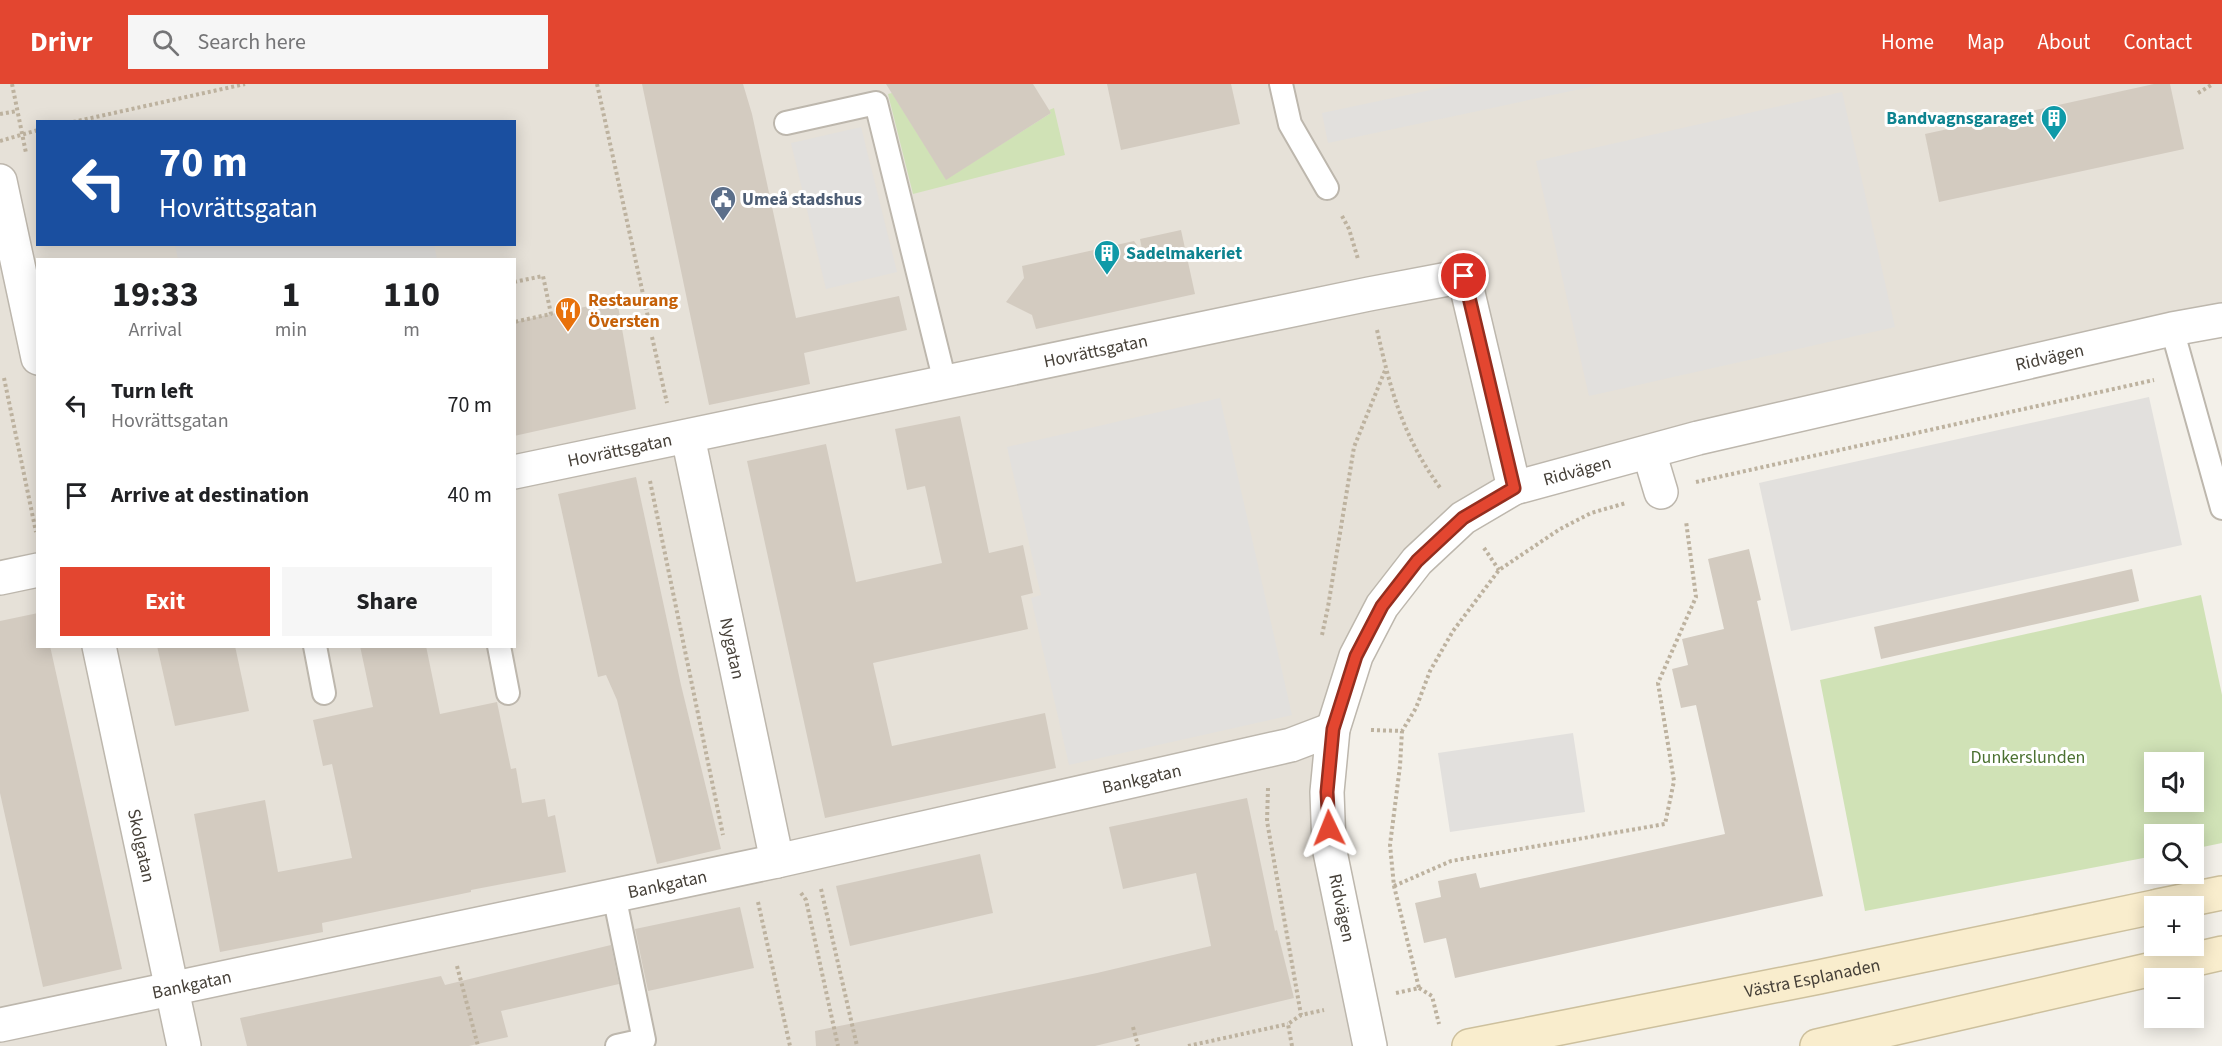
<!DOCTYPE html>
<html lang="en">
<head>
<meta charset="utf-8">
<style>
	:root { --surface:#fff; --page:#f6f6f6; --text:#202124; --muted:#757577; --accent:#e34630 }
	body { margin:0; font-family:"Source Sans 3",sans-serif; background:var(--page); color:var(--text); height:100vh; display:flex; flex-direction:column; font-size:22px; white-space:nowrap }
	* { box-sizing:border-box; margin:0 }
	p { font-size:20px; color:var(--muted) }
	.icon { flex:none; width:33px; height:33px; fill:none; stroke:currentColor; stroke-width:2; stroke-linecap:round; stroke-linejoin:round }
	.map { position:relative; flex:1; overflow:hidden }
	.details { position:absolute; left:36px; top:174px; width:480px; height:390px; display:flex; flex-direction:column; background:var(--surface); border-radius:0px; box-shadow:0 3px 15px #0003 }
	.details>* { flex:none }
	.top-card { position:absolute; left:36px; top:36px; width:480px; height:126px; border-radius:0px; box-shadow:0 3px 15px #0003; background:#1a4fa0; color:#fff; overflow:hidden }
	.tools { position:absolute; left:2144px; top:668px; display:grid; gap:12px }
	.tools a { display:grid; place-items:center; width:60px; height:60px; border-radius:0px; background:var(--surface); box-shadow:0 3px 15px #0003; font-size:30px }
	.pin { position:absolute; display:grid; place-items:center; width:51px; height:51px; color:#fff; margin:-26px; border:3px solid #fff; border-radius:50%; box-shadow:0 2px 6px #0007 }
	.me { position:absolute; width:66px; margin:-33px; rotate:358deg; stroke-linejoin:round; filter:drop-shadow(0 0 4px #0008) }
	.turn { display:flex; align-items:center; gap:21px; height:126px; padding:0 24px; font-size:27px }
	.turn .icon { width:78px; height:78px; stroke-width:2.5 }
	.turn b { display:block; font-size:42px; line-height:51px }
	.eta { display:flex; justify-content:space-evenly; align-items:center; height:102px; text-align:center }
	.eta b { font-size:36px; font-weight:700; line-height:42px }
	.action { display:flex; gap:12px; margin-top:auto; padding:12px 24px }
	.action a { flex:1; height:69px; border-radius:0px; background:var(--accent); color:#fff; font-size:24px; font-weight:700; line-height:69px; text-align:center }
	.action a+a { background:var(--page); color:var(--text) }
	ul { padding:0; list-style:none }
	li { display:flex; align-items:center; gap:18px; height:90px; padding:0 24px }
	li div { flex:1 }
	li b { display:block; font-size:22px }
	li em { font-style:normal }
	header { display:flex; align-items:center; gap:36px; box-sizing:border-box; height:84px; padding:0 30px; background:var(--accent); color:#fff }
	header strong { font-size:28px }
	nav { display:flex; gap:33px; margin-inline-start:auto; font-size:21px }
	.search { width:420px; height:54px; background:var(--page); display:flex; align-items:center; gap:15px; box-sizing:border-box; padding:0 21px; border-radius:0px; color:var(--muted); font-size:22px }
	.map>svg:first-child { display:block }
	.residential { fill:#e6e1d8; fill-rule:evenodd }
	.green { fill:#d0e2b6; fill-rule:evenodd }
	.parking { fill:#e2e0dd }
	.building { fill:#d3cbc0 }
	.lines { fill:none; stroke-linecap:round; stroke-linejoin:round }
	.lane-casing { stroke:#bdb7ad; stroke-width:26 }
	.street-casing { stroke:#bdb7ad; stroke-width:36 }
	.secondary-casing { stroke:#cdc09d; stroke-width:36 }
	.path { stroke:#bdb29f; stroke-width:4; stroke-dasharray:3 3; stroke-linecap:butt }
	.lane { stroke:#fff; stroke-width:22 }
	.street { stroke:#fff; stroke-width:33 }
	.secondary { stroke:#f9edcd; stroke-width:33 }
	.route-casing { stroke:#942e1f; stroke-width:15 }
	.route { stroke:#e34630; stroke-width:10 }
	.labels { text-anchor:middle; stroke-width:6; stroke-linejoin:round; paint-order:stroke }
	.culture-label { font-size:18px; font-weight:bold; fill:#0d838f; stroke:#fff; text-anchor:end }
	.service-label { font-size:18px; font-weight:bold; fill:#4e5e75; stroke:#fff; text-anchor:start }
	.food-label { font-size:18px; font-weight:bold; fill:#c56008; stroke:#fff; text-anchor:start }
	.street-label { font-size:18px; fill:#464038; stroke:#fff }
	.park-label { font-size:18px; fill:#4b7131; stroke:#fff }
</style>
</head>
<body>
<header>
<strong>Drivr</strong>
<div class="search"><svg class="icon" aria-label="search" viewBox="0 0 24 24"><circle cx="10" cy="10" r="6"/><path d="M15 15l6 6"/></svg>Search here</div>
<nav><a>Home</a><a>Map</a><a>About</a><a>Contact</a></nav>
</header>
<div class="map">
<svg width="2222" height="962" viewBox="0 0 2222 962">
	<rect width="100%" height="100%" fill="#f3f0e9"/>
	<path class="residential" d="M0 0H2222V236L1514 404 1382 522 1327 708 1370 962H0ZM38 38H514V160H38ZM38 176H514V562H38Z"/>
	<g class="green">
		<polygon points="892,9 946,95 1051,29 1049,26 1054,24 1065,71 913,110 888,10"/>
		<path d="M2201 511 2222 611V759L2193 765V750H2154V772L1865 827 1820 596ZM2154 678H2193V717H2154Z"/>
	</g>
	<g class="parking">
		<polygon points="1459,0 1604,0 1328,59 1322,29"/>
		<polygon points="1842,8 1895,243 1589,312 1536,77"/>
		<polygon points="861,43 897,188 826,205 791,59"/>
		<polygon points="175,161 434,161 437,175 178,175"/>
		<polygon points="2149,313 2182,461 1791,547 1759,399"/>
		<polygon points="1220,314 1292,631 1069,681 1031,514 1041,511 1007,363"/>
		<polygon points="1573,649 1585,728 1450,748 1438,669"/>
	</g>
	<g class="building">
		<polygon points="642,0 743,0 752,30 796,234 899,212 907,246 804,269 810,300 709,321"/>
		<polygon points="886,0 1033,0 1051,29 946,96"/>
		<polygon points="1107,0 1231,0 1240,40 1121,66"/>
		<polygon points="2154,0 2170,0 2184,65 1939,118 1925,50"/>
		<polygon points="1181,146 1195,210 1036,245 1032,231 1006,218 1024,194 1022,182 1134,157 1143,170 1140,155"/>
		<polygon points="617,216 636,325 514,352 514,238"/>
		<polygon points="960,332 989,469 1023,461 1033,509 1021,512 1028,545 873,579 892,662 1045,629 1056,684 825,734 747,377 826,360 856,498 942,479 925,402 907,406 895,345"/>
		<polygon points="636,393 681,601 721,765 657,780 617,616 606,591 598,593 558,410"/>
		<polygon points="1749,465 1761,516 1757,517 1823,812 1455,894 1446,854 1424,859 1415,819 1441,813 1438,797 1476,789 1480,804 1725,750 1696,621 1681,624 1672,585 1688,581 1682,555 1724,545 1708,475"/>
		<polygon points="2132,485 2139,517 1881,575 1874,543"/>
		<polygon points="38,529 38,562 50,562 122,885 43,903 0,709 0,537"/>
		<polygon points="157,562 235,562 249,627 175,642"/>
		<polygon points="360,562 426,562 440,630 497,618 511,685 516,684 522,719 545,715 548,733 555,731 566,788 471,806 471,808 322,839 323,848 220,868 194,730 265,716 278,788 352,774 332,680 323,682 313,636 373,623"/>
		<polygon points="1247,714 1275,847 1277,846 1294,914 1095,962 816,962 815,947 1097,889 1211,862 1196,789 1123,805 1109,743"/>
		<polygon points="980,770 993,829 850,862 836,802"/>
		<polygon points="740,823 754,884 648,907 635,845"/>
		<polygon points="611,861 619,900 501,927 508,953 469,962 247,962 240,934 441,892 445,901"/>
	</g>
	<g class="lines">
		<g class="lane-casing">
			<g id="lane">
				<polyline points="1281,0 1290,40 1327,104"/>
				<polyline points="786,39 876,19 945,298"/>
				<polyline points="2172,245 2222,424"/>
				<polyline points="315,562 324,609"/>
				<polyline points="499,562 508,609"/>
				<polyline points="614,811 644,956 617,962"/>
			</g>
		</g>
		<g class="street-casing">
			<g id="street">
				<polyline points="0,97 38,274"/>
				<path id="s1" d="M688 353 777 777"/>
				<polyline points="1649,368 1661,408"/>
				<path id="s2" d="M514 388 1369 210 1464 192 1514 404"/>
				<polyline points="0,494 38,486"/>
				<path id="s3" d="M99 562 184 962"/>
				<path id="s4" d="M0 941 777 777 1291 661 1333 645"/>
				<path id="s5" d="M1370 962 1329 763 1327 708 1333 645 1356 572 1382 522 1417 477 1463 434 1514 404 1698 354 2172 245 2222 236"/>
			</g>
		</g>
		<g class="secondary-casing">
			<g id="secondary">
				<polyline points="2158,822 2222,809"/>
				<path id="s6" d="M1469 962 1819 893 2154 823"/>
				<polyline points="1817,962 2222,869"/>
			</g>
		</g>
		<g class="path">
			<polyline points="12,0 26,69"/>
			<polyline points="597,0 648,233"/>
			<polyline points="2198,9 2213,0"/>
			<polyline points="0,30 17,27"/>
			<polyline points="73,38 245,0"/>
			<polyline points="0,57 38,46"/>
			<polyline points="1342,132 1349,145 1358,175"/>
			<polyline points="514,198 543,192 551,230 514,238"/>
			<path d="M1377 246C1391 308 1403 353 1441 405"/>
			<polyline points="652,253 667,319"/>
			<polyline points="4,294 36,448"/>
			<polyline points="650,397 723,751"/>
			<polyline points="1696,398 2154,296"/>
			<polyline points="1484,464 1499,486"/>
			<polyline points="1322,551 1328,523 1354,363 1386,284"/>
			<polyline points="1371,646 1402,647 1416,624 1430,587 1453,547 1499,486 1560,445 1591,429 1626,419"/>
			<polyline points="1268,704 1267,737 1301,931"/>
			<polyline points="1394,802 1451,777 1665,740 1674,697 1658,599 1696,513 1686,437"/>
			<polyline points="821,805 857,962"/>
			<polyline points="801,809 806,816 838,962"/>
			<polyline points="758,818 790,962"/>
			<polyline points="457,882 478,962"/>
			<polyline points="1419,904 1432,912 1439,940"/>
			<polyline points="1396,909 1419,904 1394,802 1390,761 1400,682 1402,647"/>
			<polyline points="1133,943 1138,962"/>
			<polyline points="1188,962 1288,940"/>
			<polyline points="1292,962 1288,940 1301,931 1324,926"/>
		</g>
		<use href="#lane" class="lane"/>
		<use href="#street" class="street"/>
		<use href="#secondary" class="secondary"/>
	</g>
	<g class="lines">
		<g class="route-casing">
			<polyline id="route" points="1329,744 1327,708 1333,645 1356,572 1382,522 1417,477 1463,434 1514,404 1464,192"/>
		</g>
		<use href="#route" class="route"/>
	</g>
	<defs>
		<g id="building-pin" transform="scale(1.35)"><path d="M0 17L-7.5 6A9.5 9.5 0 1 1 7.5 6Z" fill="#0f9aa8" stroke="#fff"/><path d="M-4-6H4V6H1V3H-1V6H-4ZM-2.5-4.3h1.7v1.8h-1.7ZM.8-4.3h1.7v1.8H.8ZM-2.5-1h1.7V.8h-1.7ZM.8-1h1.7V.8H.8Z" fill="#fff"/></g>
		<g id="civic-pin" transform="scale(1.35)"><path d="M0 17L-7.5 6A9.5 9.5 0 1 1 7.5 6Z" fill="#5c6f8a" stroke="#fff"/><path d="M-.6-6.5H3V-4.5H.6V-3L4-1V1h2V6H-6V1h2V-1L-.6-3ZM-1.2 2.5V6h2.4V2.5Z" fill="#fff"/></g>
		<g id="restaurant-pin" transform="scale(1.35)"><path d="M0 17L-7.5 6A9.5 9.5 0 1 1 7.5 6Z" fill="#e8710a" stroke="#fff"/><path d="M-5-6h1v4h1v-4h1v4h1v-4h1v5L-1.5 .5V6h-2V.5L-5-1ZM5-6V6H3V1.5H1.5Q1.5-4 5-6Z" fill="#fff"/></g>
	</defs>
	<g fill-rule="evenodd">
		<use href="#building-pin" x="2054" y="34"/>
		<use href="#civic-pin" x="723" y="115"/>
		<use href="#building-pin" x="1107" y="169"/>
		<use href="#restaurant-pin" x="568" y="226"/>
	</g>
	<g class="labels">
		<g class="culture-label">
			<text x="2034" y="40">Bandvagnsgaraget</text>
			<text x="1126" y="175" text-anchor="start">Sadelmakeriet</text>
		</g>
		<g class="service-label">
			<text x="742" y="121">Umeå stadshus</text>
		</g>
		<g class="food-label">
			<text x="588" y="222">Restaurang<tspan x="588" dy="21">Översten</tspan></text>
		</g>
		<g class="street-label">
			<text dy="6" stroke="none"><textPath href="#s2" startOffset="594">Hovrättsgatan</textPath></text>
			<text dy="6" stroke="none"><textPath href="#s5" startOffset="1185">Ridvägen</textPath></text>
			<text dy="6" stroke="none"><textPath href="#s2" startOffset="108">Hovrättsgatan</textPath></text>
			<text dy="6" stroke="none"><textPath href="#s5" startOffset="699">Ridvägen</textPath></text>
			<text dy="6" stroke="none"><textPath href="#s1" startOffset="216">Nygatan</textPath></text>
			<text dy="6" stroke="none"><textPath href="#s4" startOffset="1168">Bankgatan</textPath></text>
			<text dy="6" stroke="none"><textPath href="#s3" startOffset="204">Skolgatan</textPath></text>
			<text dy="6" stroke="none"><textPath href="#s4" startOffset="682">Bankgatan</textPath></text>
			<text transform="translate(1342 824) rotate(78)" y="6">Ridvägen</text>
			<text dy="6" stroke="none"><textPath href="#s6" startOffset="350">Västra Esplanaden</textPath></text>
			<text dy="6" stroke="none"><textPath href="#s4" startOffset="196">Bankgatan</textPath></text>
		</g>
		<g class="park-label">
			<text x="2028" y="679">Dunkerslunden</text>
		</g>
	</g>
</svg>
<div class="tools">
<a><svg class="icon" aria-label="sound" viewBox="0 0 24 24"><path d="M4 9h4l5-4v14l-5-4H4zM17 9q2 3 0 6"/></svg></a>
<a><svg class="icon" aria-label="search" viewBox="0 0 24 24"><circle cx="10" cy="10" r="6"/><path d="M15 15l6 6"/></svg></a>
<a>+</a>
<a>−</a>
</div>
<div class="pin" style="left:1464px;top:192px;background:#d93025"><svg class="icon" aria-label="arrive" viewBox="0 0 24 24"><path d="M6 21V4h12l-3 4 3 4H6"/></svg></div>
<svg class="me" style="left:1329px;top:744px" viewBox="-20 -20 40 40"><path d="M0-17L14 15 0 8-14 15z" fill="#e34630" stroke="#fff" stroke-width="4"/></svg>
<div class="top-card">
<div class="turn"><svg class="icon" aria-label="left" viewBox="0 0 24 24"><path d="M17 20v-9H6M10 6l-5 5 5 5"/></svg><div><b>70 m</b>Hovrättsgatan</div></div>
</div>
<section class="details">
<div class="eta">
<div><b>19:33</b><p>Arrival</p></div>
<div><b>1</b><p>min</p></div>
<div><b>110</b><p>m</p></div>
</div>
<ul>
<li><svg class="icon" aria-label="left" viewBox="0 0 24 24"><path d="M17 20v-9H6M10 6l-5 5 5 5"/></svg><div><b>Turn left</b><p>Hovrättsgatan</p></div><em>70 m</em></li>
<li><svg class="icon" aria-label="arrive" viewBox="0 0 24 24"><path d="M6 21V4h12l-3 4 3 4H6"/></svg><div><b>Arrive at destination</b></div><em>40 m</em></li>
</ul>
<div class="action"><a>Exit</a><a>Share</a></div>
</section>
</div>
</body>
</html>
